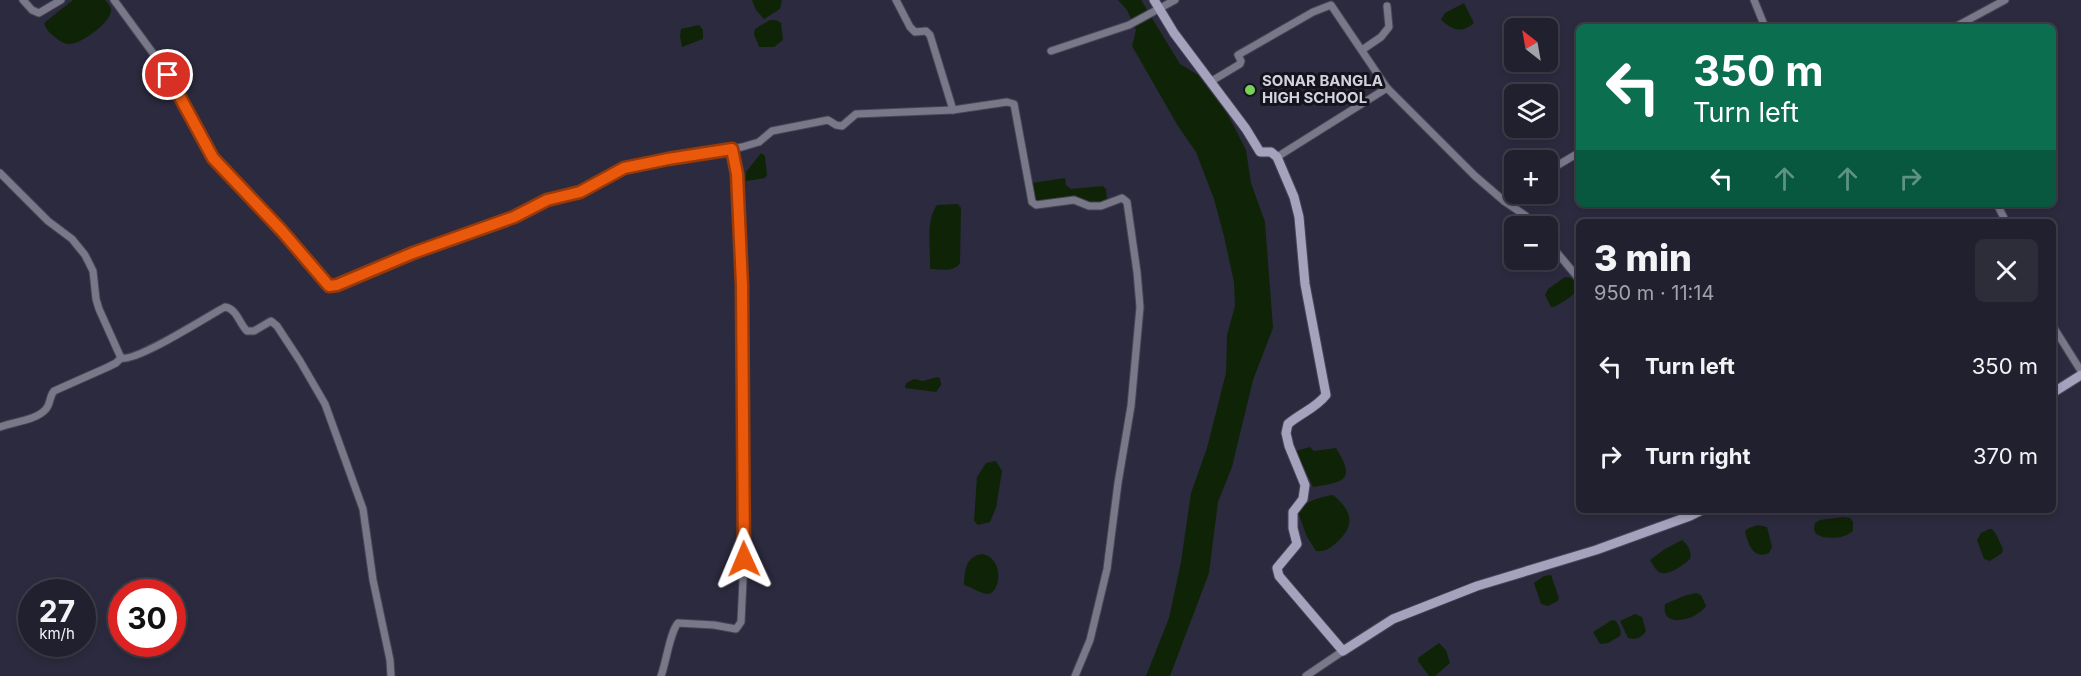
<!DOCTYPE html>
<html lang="en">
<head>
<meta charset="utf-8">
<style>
	:root { --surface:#21202e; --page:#2d2d3a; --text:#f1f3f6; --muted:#a2a3aa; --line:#3e3e4a }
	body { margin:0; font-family:Inter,sans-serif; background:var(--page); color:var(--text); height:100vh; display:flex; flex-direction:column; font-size:22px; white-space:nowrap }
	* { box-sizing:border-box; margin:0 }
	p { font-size:20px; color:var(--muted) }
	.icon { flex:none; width:33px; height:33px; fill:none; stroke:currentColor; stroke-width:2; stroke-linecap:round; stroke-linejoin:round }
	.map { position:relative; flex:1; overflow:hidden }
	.sheet { position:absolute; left:1576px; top:219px; width:480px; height:294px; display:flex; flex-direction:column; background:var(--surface); border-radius:9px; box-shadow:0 3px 9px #0003,0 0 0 2px var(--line) }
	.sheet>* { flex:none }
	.guide { position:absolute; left:1576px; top:24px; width:480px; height:183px; border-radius:9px; box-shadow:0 3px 9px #0003,0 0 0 2px var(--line); background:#0b6e4f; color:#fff; overflow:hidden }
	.needle { width:39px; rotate:329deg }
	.tools { position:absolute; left:1504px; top:18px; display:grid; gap:12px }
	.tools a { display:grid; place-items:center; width:54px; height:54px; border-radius:9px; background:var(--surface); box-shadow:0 3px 9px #0003,0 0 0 2px var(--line); font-size:30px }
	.speed { position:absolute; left:18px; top:579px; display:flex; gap:12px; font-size:30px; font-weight:700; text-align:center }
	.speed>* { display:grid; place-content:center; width:78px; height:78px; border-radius:50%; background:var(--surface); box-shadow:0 3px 9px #0003,0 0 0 2px var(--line); line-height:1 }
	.speed small { font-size:15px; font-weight:400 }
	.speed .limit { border:9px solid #d22; background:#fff; color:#111 }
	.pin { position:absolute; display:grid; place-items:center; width:51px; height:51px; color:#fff; margin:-26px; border:3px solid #fff; border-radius:50%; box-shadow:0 2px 6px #0007 }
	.me { position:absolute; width:66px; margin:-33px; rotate:359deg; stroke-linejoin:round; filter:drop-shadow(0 0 4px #0008) }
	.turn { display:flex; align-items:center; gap:21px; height:126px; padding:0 18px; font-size:27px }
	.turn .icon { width:78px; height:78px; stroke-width:2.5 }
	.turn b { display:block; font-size:42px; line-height:51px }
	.lanes { display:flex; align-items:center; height:57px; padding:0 18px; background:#0003; justify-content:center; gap:30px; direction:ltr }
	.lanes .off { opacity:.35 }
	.round { display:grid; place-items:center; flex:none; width:63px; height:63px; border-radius:9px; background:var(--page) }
	.headline { display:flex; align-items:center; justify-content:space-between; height:102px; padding:0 18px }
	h1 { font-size:36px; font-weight:800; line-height:45px }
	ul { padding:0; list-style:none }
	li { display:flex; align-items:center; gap:18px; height:90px; padding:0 18px }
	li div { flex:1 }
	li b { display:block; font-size:22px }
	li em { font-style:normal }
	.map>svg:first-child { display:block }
	.water { fill:#0f2407 }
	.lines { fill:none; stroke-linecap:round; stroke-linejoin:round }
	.street-casing { stroke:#474558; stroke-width:9 }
	.secondary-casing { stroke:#474558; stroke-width:11 }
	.street { stroke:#797889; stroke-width:7 }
	.secondary { stroke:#a4a2bd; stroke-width:9 }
	.route-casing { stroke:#983908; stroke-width:15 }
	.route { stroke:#ea580c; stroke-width:10 }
	.poi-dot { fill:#79d158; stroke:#15141d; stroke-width:2 }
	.labels { text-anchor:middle; stroke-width:6; stroke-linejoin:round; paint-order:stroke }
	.poi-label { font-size:15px; font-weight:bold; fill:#d3d2df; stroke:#15141d; text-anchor:start }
</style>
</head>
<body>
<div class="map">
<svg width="2081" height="676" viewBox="0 0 2081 676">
	<rect width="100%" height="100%" fill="#2c2a3e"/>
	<g class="water">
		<path d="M73 0H105C106 1 110 6 111 8 114 21 80 45 69 44 63 44 57 39 52 35 48 31 46 29 44 23Z"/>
		<polygon points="752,0 782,0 780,9 764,19 756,10"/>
		<polygon points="1118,0 1141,0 1180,64 1198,75 1228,115 1246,150 1251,183 1265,222 1273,328 1253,380 1232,467 1218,502 1209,573 1170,676 1146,676 1169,618 1181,562 1191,493 1207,448 1226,373 1227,335 1235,306 1234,282 1224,236 1214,199 1196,152 1178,126 1132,46 1136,30 1127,10"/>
		<path d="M1464 3 1474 23C1461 34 1453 30 1441 20L1445 13Z"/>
		<polygon points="770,20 776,20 781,23 783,40 774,47 759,47 754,34 755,29"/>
		<polygon points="699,25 703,30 703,39 682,47 680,36 681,29"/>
		<polygon points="761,153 765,156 767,175 765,178 746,181 746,172"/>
		<polygon points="1065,178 1066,185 1071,189 1103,186 1106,189 1107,199 1095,204 1084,201 1035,201 1032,183"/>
		<path d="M958 204 961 208 960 263C954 273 940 269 930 269 931 250 925 221 937 205Z"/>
		<path d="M1565 277 1571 278 1579 287C1574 296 1563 302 1554 307H1551L1545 295 1548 289Z"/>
		<polygon points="937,377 940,378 941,385 936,392 905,388 906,383 914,379 923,381"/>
		<path d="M1310 447 1314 451 1336 448C1356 480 1345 482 1313 487L1296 451Z"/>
		<polygon points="996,461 1002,471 996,508 990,522 978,525 974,521 977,477 986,463"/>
		<path d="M1333 495C1352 510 1356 526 1337 542 1331 548 1325 552 1316 551L1307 537 1298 512C1305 501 1320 497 1333 495Z"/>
		<path d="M1843 517 1850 518 1853 522V531C1844 539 1826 540 1816 534L1814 529 1815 523 1820 520Z"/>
		<path d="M1758 525 1767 527 1772 547 1769 553C1753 560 1748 544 1745 531L1749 528Z"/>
		<polygon points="1989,529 1992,529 1996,534 2003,549 2002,553 1990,561 1984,559 1977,540 1981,533"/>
		<path d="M1682 540C1688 544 1692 552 1690 559 1684 565 1667 577 1659 572 1656 570 1652 564 1650 560L1665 549Z"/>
		<path d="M982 554C1005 558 1001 594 987 594 980 593 971 587 964 585 965 570 965 557 982 554Z"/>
		<polygon points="1551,575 1559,598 1558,601 1548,606 1541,604 1534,583 1544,576"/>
		<path d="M1696 593 1701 595 1706 606C1697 620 1660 630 1665 604L1684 596Z"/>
		<path d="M1635 614 1642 617 1646 631C1642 638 1635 640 1628 638L1620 621Z"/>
		<path d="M1612 620 1616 621C1619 626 1622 631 1620 636L1608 643 1600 644 1593 632Z"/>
		<polygon points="1439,643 1446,650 1450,663 1435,676 1429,676 1418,661 1418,658"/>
	</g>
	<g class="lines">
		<g class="street-casing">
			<g id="street">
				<polyline points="23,0 32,10 39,13 61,0"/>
				<polyline points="114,0 169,75 213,158 282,231 329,286 337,285 413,253 514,217 547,200 580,192 624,168 668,159 742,147 759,142 772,131 828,120 836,125 842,126 856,114 953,110 1007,102 1014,104 1032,202 1036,205 1074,200 1089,206 1101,206 1122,198 1127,202 1137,272 1140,307 1131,406 1118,483 1107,569 1090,640 1075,676"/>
				<polyline points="896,0 910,27 915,32 926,31 930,35 953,110"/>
				<polyline points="1754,0 1765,27"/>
				<polyline points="1955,27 2005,0"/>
				<polyline points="1362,50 1381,37 1389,27 1387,6"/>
				<polyline points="1051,51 1129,25 1175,0"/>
				<polyline points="1210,82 1240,64 1241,61 1238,55 1313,12 1331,5 1387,88"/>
				<polyline points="1277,157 1387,88 1475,176 1504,201 1515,193"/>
				<polyline points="1548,171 1580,152"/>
				<path d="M0 173 48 221 72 239 85 255 93 271 96 299 99 309 121 358C137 362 206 317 225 307 237 309 239 323 247 331H254L271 321 277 326 300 361 325 404 363 509 373 580 390 660 391 676"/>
				<polyline points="1504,201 1526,216 1535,226"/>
				<polyline points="1997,204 2005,220 2004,222"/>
				<polyline points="1548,242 1580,280"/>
				<polyline points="2054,328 2081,371"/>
				<path d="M0 427C13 422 37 420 46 409 51 403 49 397 54 391L108 367 116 363 121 358"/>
				<path d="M661 676C666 663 670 632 678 623L714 625 736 629 741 622 744 559 742 285 737 174 732 149"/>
				<polyline points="1306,676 1343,651"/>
			</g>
		</g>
		<g class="secondary-casing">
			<g id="secondary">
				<path d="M1154 0 1174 33 1246 129 1260 152H1271L1277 157 1294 197 1299 217 1305 284 1326 395C1316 408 1301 413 1288 424L1286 433 1289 446 1305 485 1303 499 1293 512V528L1297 544 1277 568 1279 576 1343 651 1393 619 1477 586 1596 550 1690 516 1702 510"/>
				<polyline points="2054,392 2081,375"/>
			</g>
		</g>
		<use href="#street" class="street"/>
		<use href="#secondary" class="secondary"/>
	</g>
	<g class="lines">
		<g class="route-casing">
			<polyline id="route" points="168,75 213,158 282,231 329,286 337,285 413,253 514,217 547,200 580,192 624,168 668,159 732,149 737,174 742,285 744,559"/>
		</g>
		<use href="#route" class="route"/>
	</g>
	<circle class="poi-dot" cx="1250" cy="90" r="6"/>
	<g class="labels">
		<g class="poi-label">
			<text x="1262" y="86">SONAR BANGLA<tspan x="1262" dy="17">HIGH SCHOOL</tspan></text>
		</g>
	</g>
</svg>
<div class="tools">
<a><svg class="needle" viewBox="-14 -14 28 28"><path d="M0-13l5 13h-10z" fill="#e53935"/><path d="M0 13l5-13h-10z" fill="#a2a3aa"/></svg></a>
<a><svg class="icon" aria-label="layers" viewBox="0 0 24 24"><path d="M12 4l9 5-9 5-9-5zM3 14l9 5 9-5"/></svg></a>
<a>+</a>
<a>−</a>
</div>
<div class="speed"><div>27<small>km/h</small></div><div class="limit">30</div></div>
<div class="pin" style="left:168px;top:75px;background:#d93025"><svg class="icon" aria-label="arrive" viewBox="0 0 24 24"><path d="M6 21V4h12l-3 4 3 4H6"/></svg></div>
<svg class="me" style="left:744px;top:559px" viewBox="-20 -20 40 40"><path d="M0-17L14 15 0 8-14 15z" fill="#ea580c" stroke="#fff" stroke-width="4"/></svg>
<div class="guide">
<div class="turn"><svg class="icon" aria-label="left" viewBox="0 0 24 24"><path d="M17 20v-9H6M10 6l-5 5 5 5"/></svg><div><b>350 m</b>Turn left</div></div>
<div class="lanes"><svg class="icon" aria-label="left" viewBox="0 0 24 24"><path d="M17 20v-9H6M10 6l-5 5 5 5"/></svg><svg class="icon off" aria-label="ahead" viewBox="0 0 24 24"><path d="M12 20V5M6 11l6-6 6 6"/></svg><svg class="icon off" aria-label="ahead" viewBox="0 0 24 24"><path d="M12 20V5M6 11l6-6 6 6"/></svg><svg class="icon off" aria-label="right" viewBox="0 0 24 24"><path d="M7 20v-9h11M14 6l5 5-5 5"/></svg></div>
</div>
<section class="sheet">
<div class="headline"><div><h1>3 min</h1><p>950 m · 11:14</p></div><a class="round"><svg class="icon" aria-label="close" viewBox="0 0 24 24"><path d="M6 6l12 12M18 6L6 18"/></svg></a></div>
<ul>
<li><svg class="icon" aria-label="left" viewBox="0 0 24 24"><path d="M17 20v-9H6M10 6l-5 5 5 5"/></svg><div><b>Turn left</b></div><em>350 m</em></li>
<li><svg class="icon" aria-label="right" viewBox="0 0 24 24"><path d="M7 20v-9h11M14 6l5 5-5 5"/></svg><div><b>Turn right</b></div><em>370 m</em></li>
</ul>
</section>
</div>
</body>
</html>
